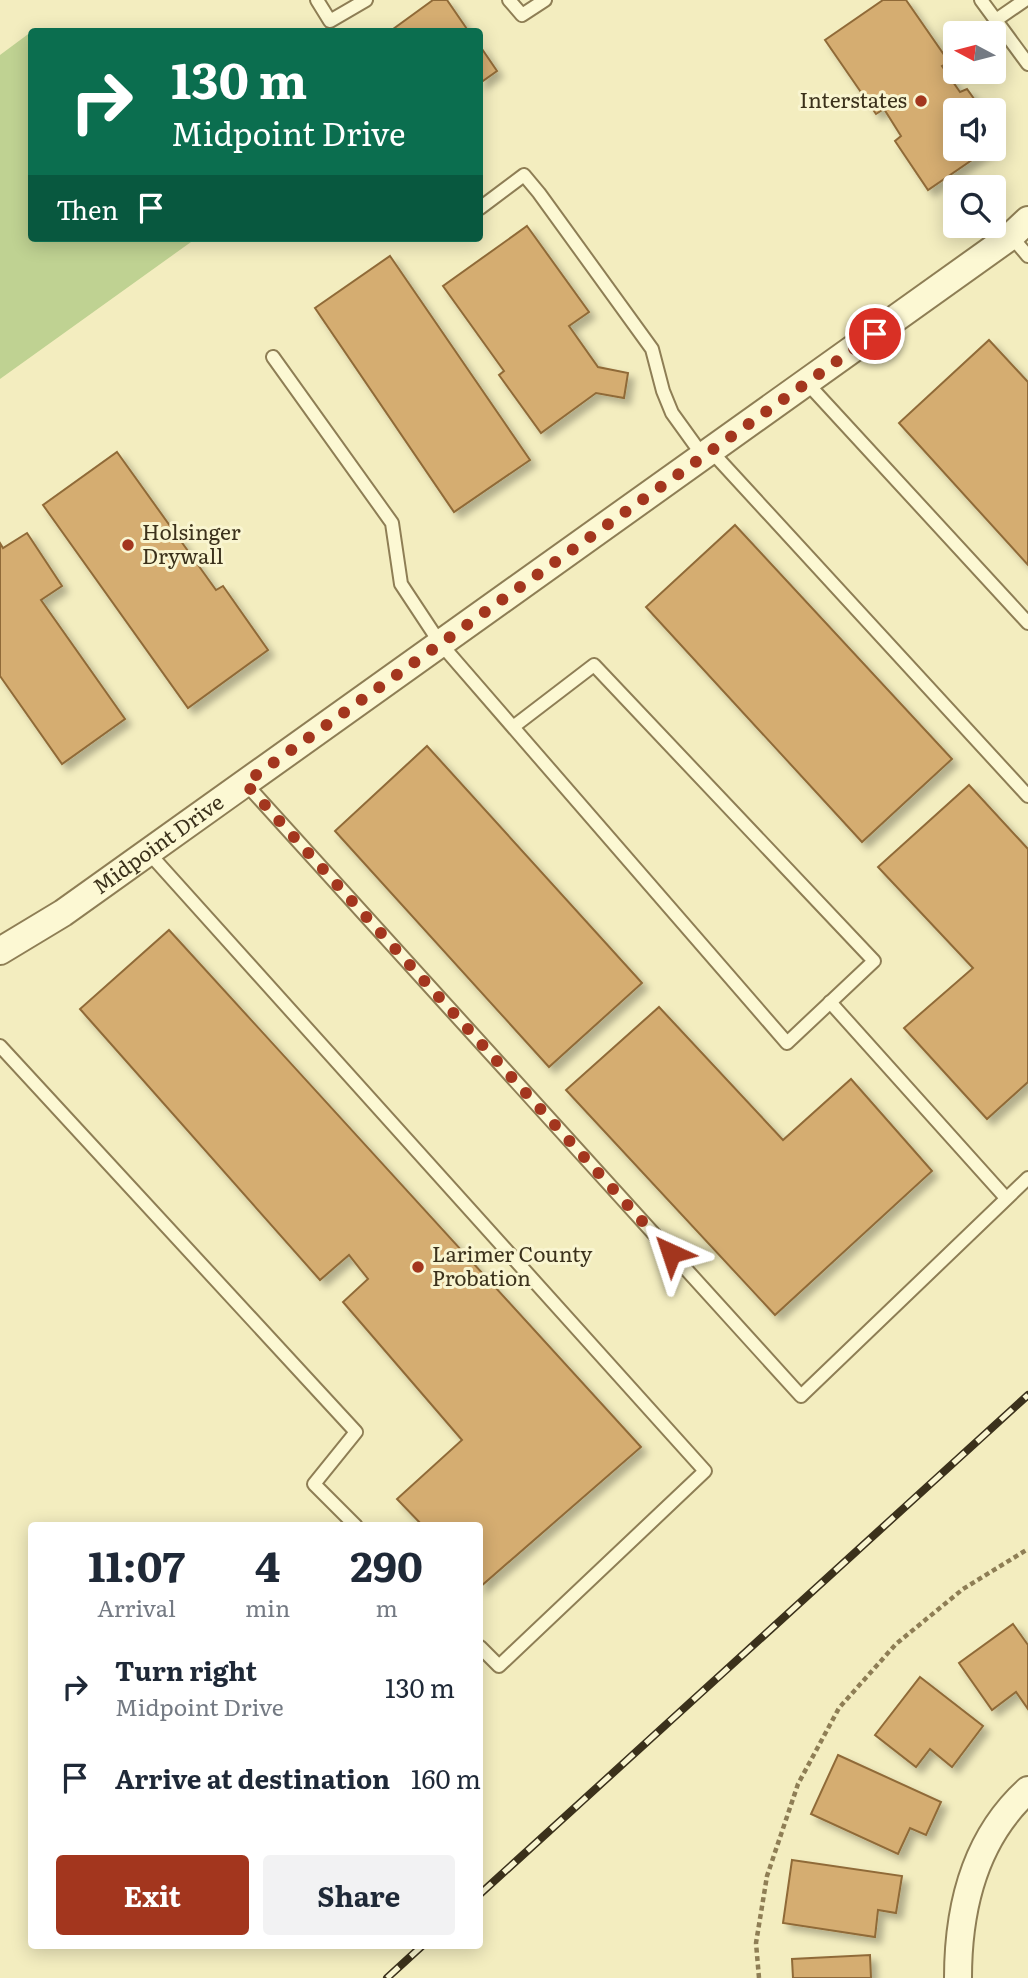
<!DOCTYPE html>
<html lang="en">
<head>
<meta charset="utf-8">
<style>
	:root { --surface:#fff; --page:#f2f2f3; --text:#1f2937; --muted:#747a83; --accent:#a3361e }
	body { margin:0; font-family:Literata,serif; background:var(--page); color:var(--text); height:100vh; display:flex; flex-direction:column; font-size:26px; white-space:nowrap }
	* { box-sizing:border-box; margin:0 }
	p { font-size:23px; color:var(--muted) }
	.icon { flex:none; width:38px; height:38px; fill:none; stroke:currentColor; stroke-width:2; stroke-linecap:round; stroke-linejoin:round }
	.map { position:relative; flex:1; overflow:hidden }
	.side { position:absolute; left:28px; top:1522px; width:455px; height:427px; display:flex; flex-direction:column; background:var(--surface); border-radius:7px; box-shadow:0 4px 18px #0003 }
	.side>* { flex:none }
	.top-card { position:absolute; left:28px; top:28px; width:455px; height:214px; border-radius:7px; box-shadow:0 4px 18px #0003; background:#0b6e4f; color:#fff; overflow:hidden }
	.needle { width:46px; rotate:277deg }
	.tools { position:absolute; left:943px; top:21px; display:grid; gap:14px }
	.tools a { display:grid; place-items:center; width:63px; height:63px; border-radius:7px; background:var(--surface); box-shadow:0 4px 18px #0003; font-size:35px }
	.pin { position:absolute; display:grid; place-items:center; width:60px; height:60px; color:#fff; margin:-30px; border:4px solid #fff; border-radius:50%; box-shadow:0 2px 7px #0007 }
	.me { position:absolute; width:77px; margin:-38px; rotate:318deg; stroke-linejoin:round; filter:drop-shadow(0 0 5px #0008) }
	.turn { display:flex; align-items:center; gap:24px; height:147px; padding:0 28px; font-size:32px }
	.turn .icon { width:91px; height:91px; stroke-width:2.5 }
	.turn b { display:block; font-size:49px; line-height:60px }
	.then { display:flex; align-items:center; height:66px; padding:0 28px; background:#0003; gap:14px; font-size:26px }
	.eta { display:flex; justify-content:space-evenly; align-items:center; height:119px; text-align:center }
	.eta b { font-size:42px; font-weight:700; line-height:49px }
	.primary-button { display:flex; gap:14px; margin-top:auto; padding:14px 28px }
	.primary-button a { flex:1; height:80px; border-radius:7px; background:var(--accent); color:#fff; font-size:28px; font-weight:700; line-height:80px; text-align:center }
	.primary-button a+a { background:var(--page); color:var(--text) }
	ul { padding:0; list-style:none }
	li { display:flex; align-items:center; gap:21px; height:91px; padding:0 28px }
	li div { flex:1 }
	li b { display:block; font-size:26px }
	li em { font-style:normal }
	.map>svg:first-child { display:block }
	.green { fill:#bfd292 }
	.building { fill:#d5ad71; stroke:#906b38; stroke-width:2; filter:url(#shadow) }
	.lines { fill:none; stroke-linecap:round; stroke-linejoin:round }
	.service-casing { stroke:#8e7e55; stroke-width:16 }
	.minor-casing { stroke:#8e7e55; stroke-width:30 }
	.path { stroke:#8e7e55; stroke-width:4.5; stroke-dasharray:5 3.5; stroke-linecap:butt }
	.service { stroke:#fcf8d3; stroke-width:12 }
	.minor { stroke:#fcf8d3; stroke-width:26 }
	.rail-casing { stroke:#3b311b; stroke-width:8 }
	.rail { stroke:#f9f5d0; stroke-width:5; stroke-dasharray:16; stroke-linecap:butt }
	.route { stroke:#a3361e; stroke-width:12; stroke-dasharray:0 21.6 }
	.poi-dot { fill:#a3361e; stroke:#f9f5d0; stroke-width:2.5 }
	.labels { text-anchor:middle; stroke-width:6; stroke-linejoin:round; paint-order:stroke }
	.poi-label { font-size:21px; fill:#3b311b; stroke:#f9f5d0; text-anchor:start }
	.street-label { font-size:21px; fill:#3b311b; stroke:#f9f5d0 }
</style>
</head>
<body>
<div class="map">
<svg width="1028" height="1978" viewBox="0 0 1028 1978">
	<defs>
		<filter id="shadow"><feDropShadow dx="6" dy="6" stdDeviation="3.5" flood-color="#0004"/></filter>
	</defs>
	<rect width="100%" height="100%" fill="#f3edbf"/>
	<polygon class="green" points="31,32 32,238 188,238 191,242 0,379 0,55"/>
	<g class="building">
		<polygon points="433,0 447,0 469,32 389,32"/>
		<polygon points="883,0 906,0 949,62 942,66 960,92 967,89 982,110 956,110 956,149 988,149 928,190 895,141 901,136 884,109 876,114 825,40"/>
		<polygon points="480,46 497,71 480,83"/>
		<polygon points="527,226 589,312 569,326 598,367 628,373 624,398 596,393 541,433 499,375 504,371 443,286"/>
		<polygon points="390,256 530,460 454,512 315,308"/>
		<polygon points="989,340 1028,382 1028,565 899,423"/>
		<polygon points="117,452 216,590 223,586 268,650 188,708 43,505"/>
		<polygon points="735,525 952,759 862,842 646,607"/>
		<polygon points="27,533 62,586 41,600 125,719 62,764 0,676 0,543 3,548"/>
		<polygon points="427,746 642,983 549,1067 335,831"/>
		<polygon points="969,785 1028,849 1028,1082 987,1119 904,1028 973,968 878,867"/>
		<polygon points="169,930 641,1447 480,1587 480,1526 423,1526 397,1499 462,1440 343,1302 368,1279 349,1255 320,1280 80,1009"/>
		<polygon points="659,1007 783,1140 851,1079 932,1171 775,1315 566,1090"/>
		<polygon points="1013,1624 1028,1645 1028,1709 1016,1692 992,1710 959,1663"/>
		<polygon points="920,1677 983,1726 952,1767 930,1749 916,1767 875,1735"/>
		<polygon points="838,1755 941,1802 926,1835 910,1828 898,1854 811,1814"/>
		<polygon points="792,1860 902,1876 896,1913 878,1910 875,1937 783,1923"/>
		<polygon points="870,1955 871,1978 793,1978 792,1959"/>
	</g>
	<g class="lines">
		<g class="service-casing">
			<g id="service">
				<polyline points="317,0 330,21 366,0"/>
				<polyline points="509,0 522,15 545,0"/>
				<polyline points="981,0 1028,64"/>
				<polyline points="996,20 1025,0"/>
				<polyline points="480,208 524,175 539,193 652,349 663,391 672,413 703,456"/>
				<polyline points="1011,236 1028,256"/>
				<polyline points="273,357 392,523 401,584 440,643 787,1043 874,961 594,665 513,727"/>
				<polyline points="807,383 1028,623"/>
				<polyline points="711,451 1028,796"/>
				<polyline points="245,783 801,1396 1028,1178"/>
				<polyline points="148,852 705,1471 499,1666 480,1647"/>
				<polyline points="830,1002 1006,1198"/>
				<polyline points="0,1046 356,1432 314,1484 356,1526"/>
			</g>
		</g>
		<g class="minor-casing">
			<g id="minor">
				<path id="s1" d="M0 951 63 913 1011 236 1028 220"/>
				<path d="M958 1978C958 1908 975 1838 1028 1790"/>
			</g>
		</g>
		<polyline class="path" points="759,1978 756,1943 767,1876 798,1784 839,1708 896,1644 963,1589 1028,1549"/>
		<use href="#service" class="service"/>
		<use href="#minor" class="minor"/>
		<g class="rail-casing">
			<g id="rail">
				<polyline points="480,1894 1028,1395"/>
				<polyline points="387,1978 422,1946"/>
			</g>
		</g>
		<use href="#rail" class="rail"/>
	</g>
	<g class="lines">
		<polyline class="route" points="671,1253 245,783 875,334"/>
	</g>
	<g class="poi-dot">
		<circle cx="921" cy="101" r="7"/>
		<circle cx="128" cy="545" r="7"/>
		<circle cx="418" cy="1267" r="7"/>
	</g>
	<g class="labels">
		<g class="poi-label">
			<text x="907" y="108" text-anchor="end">Interstates</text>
			<text x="142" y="540">Holsinger<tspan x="142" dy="24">Drywall</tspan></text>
			<text x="432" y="1262">Larimer County<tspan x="432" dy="24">Probation</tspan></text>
		</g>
		<g class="street-label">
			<text dy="7" stroke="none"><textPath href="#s1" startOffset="191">Midpoint Drive</textPath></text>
		</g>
	</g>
</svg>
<div class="tools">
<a><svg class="needle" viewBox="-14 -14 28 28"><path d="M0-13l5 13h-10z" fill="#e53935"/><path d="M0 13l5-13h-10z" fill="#747a83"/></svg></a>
<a><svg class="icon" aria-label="sound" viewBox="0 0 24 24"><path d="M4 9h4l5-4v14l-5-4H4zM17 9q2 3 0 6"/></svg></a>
<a><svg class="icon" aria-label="search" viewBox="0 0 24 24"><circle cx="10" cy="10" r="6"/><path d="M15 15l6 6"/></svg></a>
</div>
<div class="pin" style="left:875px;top:334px;background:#d93025"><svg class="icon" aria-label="arrive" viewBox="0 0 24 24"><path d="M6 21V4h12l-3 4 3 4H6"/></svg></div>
<svg class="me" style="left:671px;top:1253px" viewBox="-20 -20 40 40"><path d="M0-17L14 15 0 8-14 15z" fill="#a3361e" stroke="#fff" stroke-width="4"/></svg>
<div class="top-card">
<div class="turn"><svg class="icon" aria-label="right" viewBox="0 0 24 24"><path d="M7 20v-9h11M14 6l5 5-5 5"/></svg><div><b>130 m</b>Midpoint Drive</div></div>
<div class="then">Then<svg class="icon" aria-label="arrive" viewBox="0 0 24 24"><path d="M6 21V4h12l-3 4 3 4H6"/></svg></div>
</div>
<section class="side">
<div class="eta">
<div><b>11:07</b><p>Arrival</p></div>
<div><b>4</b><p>min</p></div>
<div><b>290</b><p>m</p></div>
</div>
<ul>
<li><svg class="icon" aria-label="right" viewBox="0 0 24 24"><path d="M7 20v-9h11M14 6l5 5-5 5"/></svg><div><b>Turn right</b><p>Midpoint Drive</p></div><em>130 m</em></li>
<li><svg class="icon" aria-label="arrive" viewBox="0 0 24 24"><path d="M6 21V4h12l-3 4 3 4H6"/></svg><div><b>Arrive at destination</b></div><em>160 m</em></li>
</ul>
<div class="primary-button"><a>Exit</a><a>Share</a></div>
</section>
</div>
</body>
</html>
